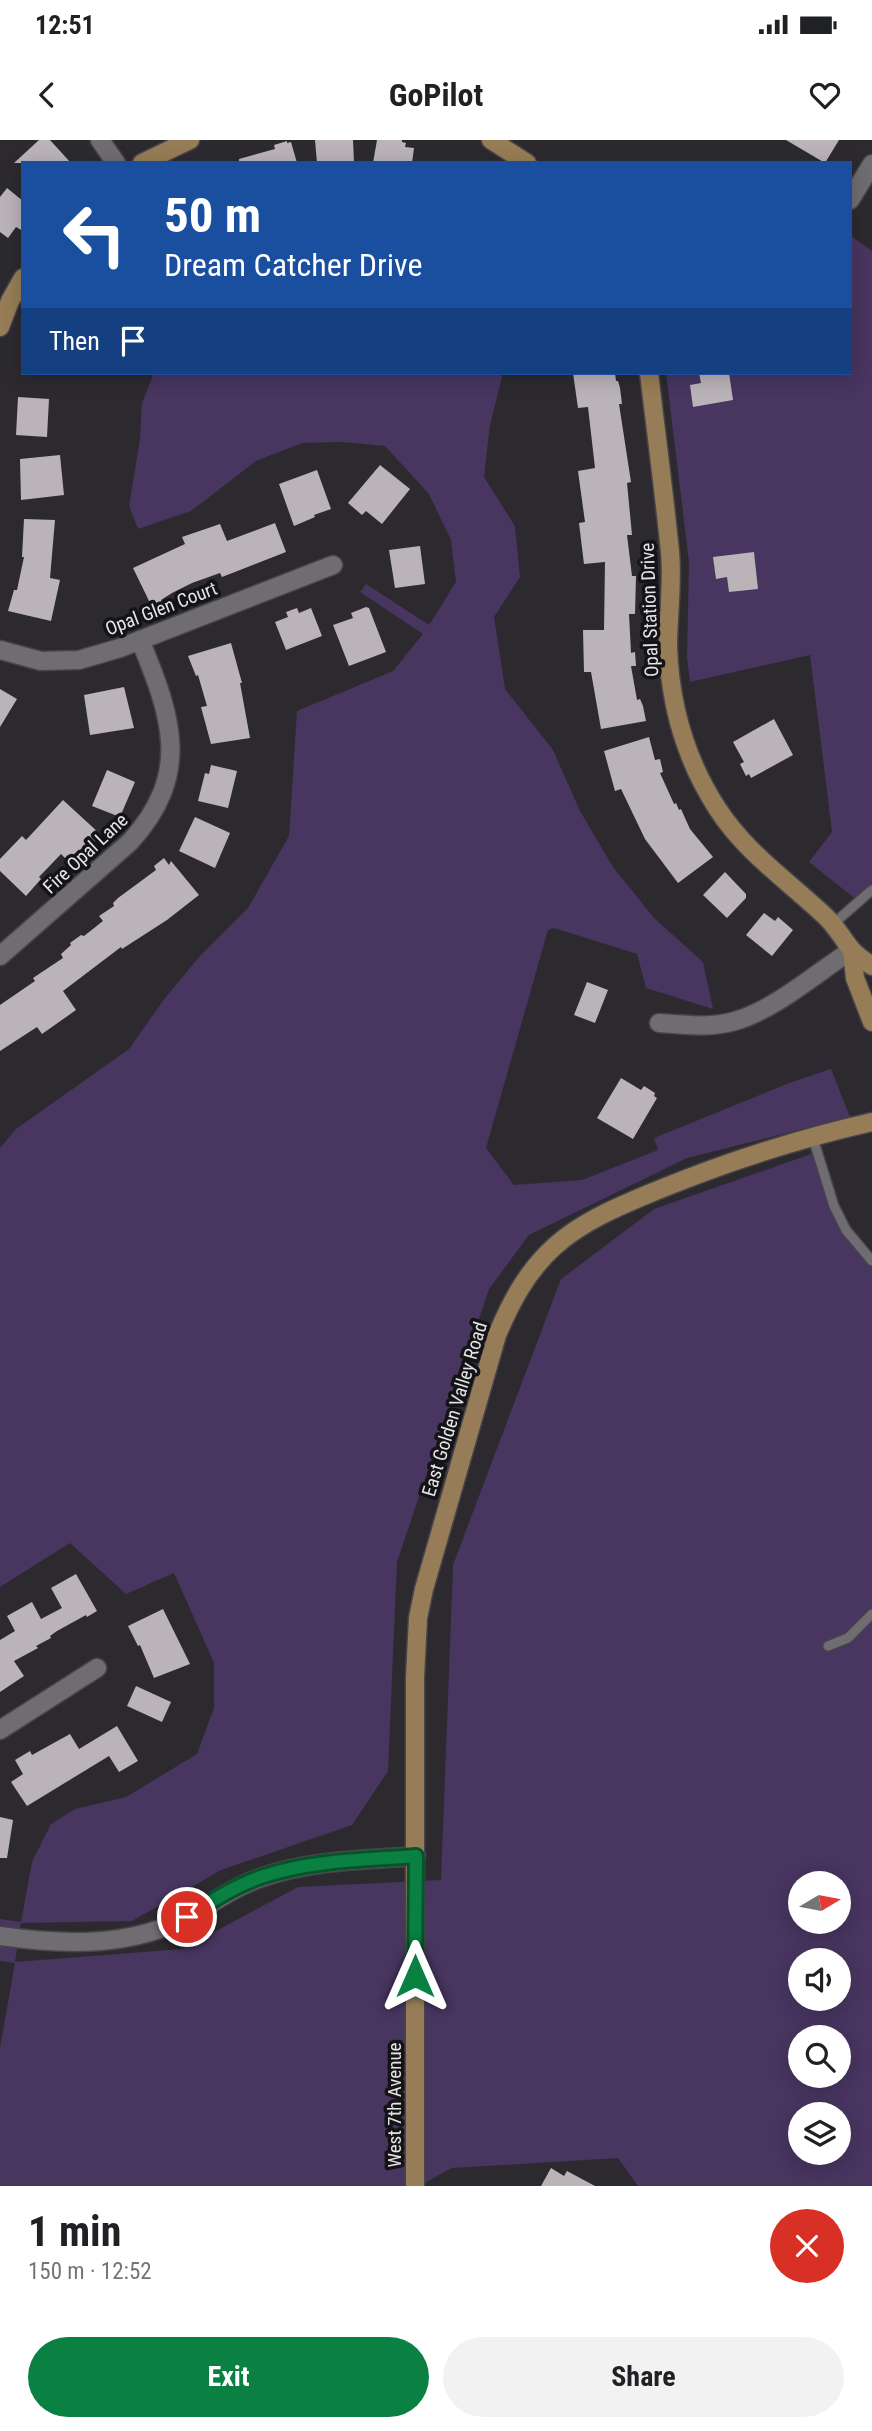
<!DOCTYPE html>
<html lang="en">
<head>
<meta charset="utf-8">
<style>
	:root { --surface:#fff; --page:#f2f2f2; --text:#202124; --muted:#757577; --accent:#0b8043 }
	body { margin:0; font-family:"Roboto Condensed",sans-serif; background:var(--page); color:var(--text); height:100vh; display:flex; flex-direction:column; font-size:26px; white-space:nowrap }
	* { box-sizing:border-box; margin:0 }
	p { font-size:23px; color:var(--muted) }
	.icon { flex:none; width:38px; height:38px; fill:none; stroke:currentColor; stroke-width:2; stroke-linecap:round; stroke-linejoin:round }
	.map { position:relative; height:2046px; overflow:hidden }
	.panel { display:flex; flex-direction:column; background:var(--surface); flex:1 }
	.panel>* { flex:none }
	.hud { position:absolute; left:21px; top:21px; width:831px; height:214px; border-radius:0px; box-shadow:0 4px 18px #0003; background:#1a4fa0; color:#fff; overflow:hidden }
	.needle { width:46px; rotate:80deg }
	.buttons { position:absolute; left:788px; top:1731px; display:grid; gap:14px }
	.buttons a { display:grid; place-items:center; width:63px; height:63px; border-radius:50%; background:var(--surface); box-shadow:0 4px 18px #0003; font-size:35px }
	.pin { position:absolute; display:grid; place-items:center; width:60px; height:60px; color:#fff; margin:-30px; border:4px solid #fff; border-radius:50%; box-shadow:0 2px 7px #0007 }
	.me { position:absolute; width:77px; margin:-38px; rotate:0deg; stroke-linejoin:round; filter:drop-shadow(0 0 5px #0008) }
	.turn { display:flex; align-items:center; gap:24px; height:147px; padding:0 28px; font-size:32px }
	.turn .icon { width:91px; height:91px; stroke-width:2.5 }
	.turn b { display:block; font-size:49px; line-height:60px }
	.then { display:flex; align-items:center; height:66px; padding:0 28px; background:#0003; gap:14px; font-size:26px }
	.round { display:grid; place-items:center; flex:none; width:74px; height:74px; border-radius:37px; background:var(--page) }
	.overview { display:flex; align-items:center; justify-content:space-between; height:119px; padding:0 28px }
	h1 { font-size:42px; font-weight:700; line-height:52px }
	.cta { display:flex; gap:14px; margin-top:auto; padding:14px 28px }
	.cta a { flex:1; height:80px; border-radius:42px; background:var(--accent); color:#fff; font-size:28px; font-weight:700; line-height:80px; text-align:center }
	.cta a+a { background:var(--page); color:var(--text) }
	.status { display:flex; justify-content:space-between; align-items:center; height:49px; padding:0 35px; background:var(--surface); direction:ltr }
	.status svg { height:19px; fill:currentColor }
	header { display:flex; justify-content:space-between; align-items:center; height:91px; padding:0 28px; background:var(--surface); font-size:32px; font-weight:700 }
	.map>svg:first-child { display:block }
	.green { fill:#483560; fill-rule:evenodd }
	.building { fill:#bab4b9 }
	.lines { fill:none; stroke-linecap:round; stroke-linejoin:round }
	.lane-casing { stroke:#474549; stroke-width:12 }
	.street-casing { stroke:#474549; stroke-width:21 }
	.secondary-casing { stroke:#474549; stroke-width:21 }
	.lane { stroke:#6f6d72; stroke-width:9 }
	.street { stroke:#6f6d72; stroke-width:18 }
	.secondary { stroke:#977d57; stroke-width:18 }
	.route-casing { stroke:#07532c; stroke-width:18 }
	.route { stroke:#0b8043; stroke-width:12 }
	.labels { text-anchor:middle; stroke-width:7; stroke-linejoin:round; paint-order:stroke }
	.street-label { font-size:19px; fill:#e5e4e7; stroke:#141315 }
</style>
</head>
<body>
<div class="status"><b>12:51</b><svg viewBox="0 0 49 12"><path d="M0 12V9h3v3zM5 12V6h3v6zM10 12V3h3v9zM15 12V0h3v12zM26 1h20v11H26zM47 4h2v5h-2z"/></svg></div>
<header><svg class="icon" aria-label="back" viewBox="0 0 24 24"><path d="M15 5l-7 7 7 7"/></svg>GoPilot<svg class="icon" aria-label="heart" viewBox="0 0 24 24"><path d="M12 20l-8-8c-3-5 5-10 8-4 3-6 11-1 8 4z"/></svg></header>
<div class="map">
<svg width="872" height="2046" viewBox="0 0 872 2046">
	<rect width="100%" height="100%" fill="#2c2a2f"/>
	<g class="green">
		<polygon points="851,96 872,111 872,750 858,761 809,722 832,692 810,515 690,542 687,516 689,422 666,233 850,233"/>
		<path d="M154 233H500L502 237 490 285 484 337 515 386 520 437 494 477 505 549 553 610 580 671 613 727 654 778 703 822 713 869 646 848 637 814 554 788 548 790 486 1008 514 1045 582 1040 658 1010 654 998 789 943 831 929 850 977 687 1018 529 1095 489 1149 397 1422 388 1631 352 1685 221 1730 132 1781 21 1783 15 1822 182 1809 298 1747 441 1740 453 1425 561 1139 654 1069 817 1012 846 1090 872 1121V2046H638L618 2018 452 2028 419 2046H0V1908L15 1823 0 1821V1779L21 1782 32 1722 51 1684 75 1669 126 1657 197 1614 214 1568V1523L174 1433 126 1454 70 1403 0 1447V1008L16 989 129 909 165 858 200 816 248 768 289 696 297 571 393 531 423 494 360 452 366 444 429 485 456 442 451 400 429 354 385 306 342 302 302 303 256 321 191 371 138 389 129 366 140 299 142 263ZM800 1743H838V1782H800ZM800 1820H838V1858H800ZM800 1897H838V1936H800ZM800 1974H838V2012H800Z"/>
	</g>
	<g class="building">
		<polygon points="39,0 50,0 71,23 14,23"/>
		<polygon points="315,0 353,0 354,23 317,23"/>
		<polygon points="377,0 402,0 402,2 406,3 405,7 414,8 412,23 373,23"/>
		<polygon points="786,0 839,0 825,23"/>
		<polygon points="287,1 287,3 291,2 297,23 239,23 239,19 275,9 274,5"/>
		<polygon points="7,48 23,61 23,91 16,87 8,98 0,92 0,57"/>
		<polygon points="573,233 615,233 616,241 618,241 620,248 622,264 619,264 631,342 627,343 632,395 627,395 632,436 636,436 635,474 629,474 631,513 635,512 636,526 631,526 637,560 640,559 643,566 646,581 601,589 591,532 584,532 583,490 604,490 605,422 584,424 579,383 585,382 578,331 595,328 588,267 578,268"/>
		<polygon points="699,233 729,233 733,260 693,267 690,245 701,243"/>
		<polygon points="18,257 49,259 47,297 16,295"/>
		<polygon points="60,315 64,355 21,360 20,319"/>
		<polygon points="380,325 410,349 382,384 366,371 362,375 348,363"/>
		<polygon points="317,330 331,369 314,375 315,377 294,386 279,344"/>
		<polygon points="24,379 55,380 50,438 60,440 51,481 8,471 14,450 17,450 24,417 22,417"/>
		<polygon points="275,383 286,412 222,437 220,433 192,443 172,453 161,460 162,462 152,467 133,428 185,404 182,397 220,384 227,401"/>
		<polygon points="420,406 425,444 395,448 389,410"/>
		<polygon points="754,412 758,449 729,452 727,437 716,439 713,417"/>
		<polygon points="366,467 369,468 386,512 349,526 333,485 353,478 351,473"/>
		<polygon points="297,468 299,473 311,468 322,496 286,510 275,482 288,477 286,472"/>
		<polygon points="231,503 242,543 240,543 250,598 211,604 201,567 207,566 198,535 196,536 188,516"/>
		<polygon points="124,547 134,588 90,595 84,555"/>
		<polygon points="0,549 17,559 0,587"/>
		<polygon points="774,579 793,615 751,638 749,634 746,636 740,624 744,622 733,602"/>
		<polygon points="649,597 655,620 660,619 663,632 660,633 674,664 676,663 679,670 681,669 690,689 713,717 678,743 645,699 621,649 615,651 604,611"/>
		<polygon points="211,625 237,631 228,668 198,661 205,633 209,634"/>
		<polygon points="107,630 135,642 120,677 92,666"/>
		<polygon points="63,660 99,693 96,697 98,699 88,708 85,705 69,722 61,714 39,737 41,739 26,756 0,731 0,719 22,696 26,700"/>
		<polygon points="195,677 230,693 215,728 179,711"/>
		<polygon points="164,718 169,725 171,721 199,755 167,780 122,809 121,807 63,851 76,870 42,894 37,887 0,911 0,865 35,841 33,838 63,818 61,814 71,805 70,803 81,795 84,796 103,781 99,776 114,766 113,763 118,758 156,730 154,726"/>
		<polygon points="725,732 746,754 746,758 727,778 703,755"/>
		<polygon points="764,773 775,781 778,777 793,790 772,816 746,795"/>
		<polygon points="587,842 608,850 595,883 574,875"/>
		<polygon points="621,938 641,950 644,946 655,953 654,956 657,958 633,999 597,978"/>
		<polygon points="76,1434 97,1471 87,1477 86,1475 57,1491 50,1496 51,1498 36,1506 38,1508 14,1521 24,1536 0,1552 0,1500 15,1491 7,1476 32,1462 41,1479 62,1468 51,1448"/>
		<polygon points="163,1469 190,1524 154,1538 140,1505 138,1506 128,1486"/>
		<polygon points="136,1546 171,1562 162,1582 127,1566"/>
		<polygon points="117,1586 138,1621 119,1632 109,1616 27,1666 11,1642 23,1634 15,1620 30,1611 32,1615 70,1594 79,1609"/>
		<polygon points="0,1677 13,1680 7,1718 0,1718"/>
		<polygon points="551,2028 564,2036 567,2031 595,2046 541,2046"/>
	</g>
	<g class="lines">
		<g class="lane-casing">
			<g id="lane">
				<polyline points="833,784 872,750"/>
				<polyline points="812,995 834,1066 846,1090 872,1121"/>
				<polyline points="828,1506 848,1498 872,1474"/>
			</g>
		</g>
		<g class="street-casing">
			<g id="street">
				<polyline points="100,0 116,23"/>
				<polyline points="850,60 872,24"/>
				<polyline points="0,510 41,521 79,520 120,508 333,425"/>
				<path d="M0 816 130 702C192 634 172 577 140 500"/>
				<path d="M659 883C685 885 711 888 735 881 776 869 816 833 852 810"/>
				<polyline points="0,1590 97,1528"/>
				<path d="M0 1796C56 1804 115 1807 168 1786 202 1772 229 1748 263 1737 312 1720 365 1720 416 1716"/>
			</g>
		</g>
		<g class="secondary-casing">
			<g id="secondary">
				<polyline points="491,0 527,23"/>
				<polyline points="142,23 190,0"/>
				<polyline points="0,187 10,161 23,138"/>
				<path d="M649 233C656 292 664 352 670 412 673 444 668 475 668 507 670 564 686 620 717 668 745 712 788 741 825 776 836 786 842 798 851 809 857 816 865 821 872 826"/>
				<polyline points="852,810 855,838 872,882"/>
				<path d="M415 2046V1537L418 1478 424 1449 497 1195C511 1162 527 1131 555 1106 584 1080 622 1065 658 1050 729 1021 797 999 872 982"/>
			</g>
		</g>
		<use href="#lane" class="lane"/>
		<use href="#street" class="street"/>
		<use href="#secondary" class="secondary"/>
	</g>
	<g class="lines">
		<g class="route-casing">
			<path id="route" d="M187 1777C212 1761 236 1745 264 1736 313 1720 365 1720 416 1716L415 1836"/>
		</g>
		<use href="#route" class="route"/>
	</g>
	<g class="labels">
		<g class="street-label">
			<text transform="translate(161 468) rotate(-21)" y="7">Opal Glen Court</text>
			<text transform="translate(649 470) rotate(-92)" y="7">Opal Station Drive</text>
			<text transform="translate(85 713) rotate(-43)" y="7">Fire Opal Lane</text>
			<text transform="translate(454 1269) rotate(-73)" y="7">East Golden Valley Road</text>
			<text transform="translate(394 1965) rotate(-90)" y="7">West 7th Avenue</text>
		</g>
	</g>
</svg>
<div class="buttons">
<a><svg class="needle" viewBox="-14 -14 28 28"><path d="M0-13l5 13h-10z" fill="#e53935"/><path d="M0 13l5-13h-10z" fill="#757577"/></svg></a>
<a><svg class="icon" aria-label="sound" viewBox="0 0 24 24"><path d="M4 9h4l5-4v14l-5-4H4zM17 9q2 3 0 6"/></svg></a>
<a><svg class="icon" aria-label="search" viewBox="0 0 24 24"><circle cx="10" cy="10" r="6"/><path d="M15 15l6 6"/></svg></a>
<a><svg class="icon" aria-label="layers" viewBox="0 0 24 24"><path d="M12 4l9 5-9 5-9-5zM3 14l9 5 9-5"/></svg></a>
</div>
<div class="pin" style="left:187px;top:1777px;background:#d93025"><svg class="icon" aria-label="arrive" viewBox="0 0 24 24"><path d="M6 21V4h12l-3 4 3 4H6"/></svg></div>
<svg class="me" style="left:415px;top:1836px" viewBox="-20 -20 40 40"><path d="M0-17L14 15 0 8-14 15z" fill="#0b8043" stroke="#fff" stroke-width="4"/></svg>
<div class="hud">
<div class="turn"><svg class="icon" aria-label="left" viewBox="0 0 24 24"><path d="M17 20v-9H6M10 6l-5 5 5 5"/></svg><div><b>50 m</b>Dream Catcher Drive</div></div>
<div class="then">Then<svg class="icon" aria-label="arrive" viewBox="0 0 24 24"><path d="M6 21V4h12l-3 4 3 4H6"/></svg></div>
</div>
</div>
<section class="panel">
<div class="overview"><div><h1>1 min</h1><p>150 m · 12:52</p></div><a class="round" style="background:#d93025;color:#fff"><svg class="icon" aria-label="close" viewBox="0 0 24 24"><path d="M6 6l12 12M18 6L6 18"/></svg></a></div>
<div class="cta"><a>Exit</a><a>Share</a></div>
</section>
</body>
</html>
